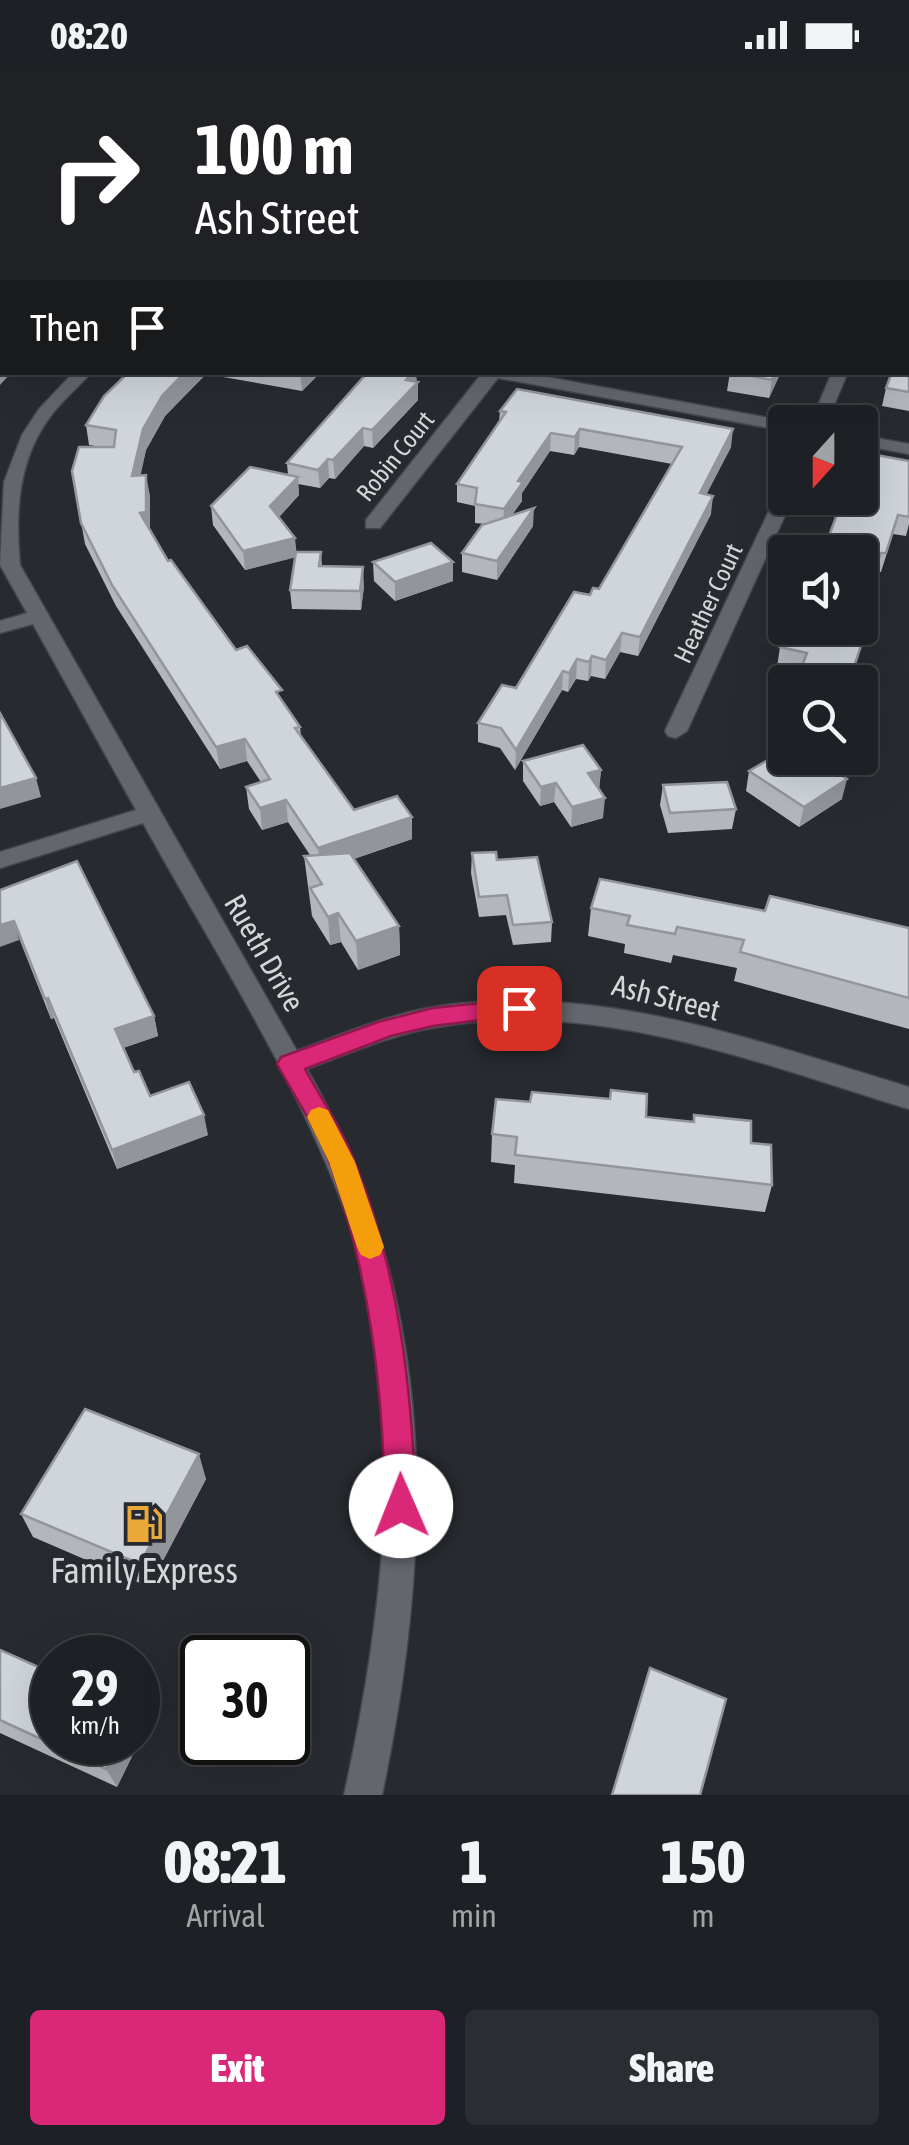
<!DOCTYPE html>
<html lang="en">
<head>
<meta charset="utf-8">
<style>
	:root { --surface:#1d2024; --page:#2a2d31; --text:#f1f3f6; --muted:#a0a3a6; --line:#3b3e41; --accent:#db2777 }
	body { margin:0; font-family:"Asap Condensed",sans-serif; background:var(--page); color:var(--text); height:100vh; display:flex; flex-direction:column; font-size:38px; white-space:nowrap }
	* { box-sizing:border-box; margin:0 }
	p { font-size:32px; color:var(--muted) }
	.icon { flex:none; width:55px; height:55px; fill:none; stroke:currentColor; stroke-width:2; stroke-linecap:round; stroke-linejoin:round }
	.map { position:relative; height:1725px; overflow:hidden }
	.details { display:flex; flex-direction:column; background:var(--surface); flex:1 }
	.details>* { flex:none }
	.hud { position:absolute; left:0px; top:0px; width:910px; height:305px; box-shadow:0 10px 40px #0002,0 0 0 2px var(--line); background:#202124; color:#fff; overflow:hidden }
	.needle { width:65px; rotate:201deg }
	.controls { position:absolute; left:768px; top:335px; display:grid; gap:20px }
	.controls a { display:grid; place-items:center; width:110px; height:110px; border-radius:10px; background:var(--surface); box-shadow:0 10px 40px #0002,0 0 0 2px var(--line); font-size:50px }
	.speed { position:absolute; left:30px; top:1565px; display:flex; gap:20px; font-size:50px; font-weight:700; text-align:center }
	.speed>* { display:grid; place-content:center; width:130px; height:130px; border-radius:50%; background:var(--surface); box-shadow:0 10px 40px #0002,0 0 0 2px var(--line); line-height:1 }
	.speed small { font-size:25px; font-weight:400 }
	.speed .limit { border:5px solid #111; border-radius:15px; background:#fff; color:#111 }
	.pin { position:absolute; display:grid; place-items:center; width:85px; height:85px; color:#fff; margin:-42px; border-radius:20px; box-shadow:0 5px 15px #0006 }
	.me { position:absolute; width:110px; margin:-55px; rotate:359deg; stroke-linejoin:round; filter:drop-shadow(0 0 8px #0008) }
	.turn { display:flex; align-items:center; gap:35px; height:210px; padding:0 30px; font-size:45px }
	.turn .icon { width:130px; height:130px; stroke-width:2.5 }
	.turn b { display:block; font-size:70px; line-height:85px }
	.then { display:flex; align-items:center; height:95px; padding:0 30px; background:#0003; gap:20px; font-size:38px }
	.eta { display:flex; justify-content:space-evenly; align-items:center; height:170px; text-align:center }
	.eta b { font-size:60px; font-weight:800; line-height:70px }
	.primary-button { display:flex; gap:20px; margin-top:auto; padding:20px 30px }
	.primary-button a { flex:1; height:115px; border-radius:10px; background:var(--accent); color:#fff; font-size:40px; font-weight:800; line-height:115px; text-align:center }
	.primary-button a+a { background:var(--page); color:var(--text) }
	.status { display:flex; justify-content:space-between; align-items:center; height:70px; padding:0 50px; background:var(--surface); direction:ltr }
	.status svg { height:28px; fill:currentColor }
	.map>svg:first-child { display:block }
	.water { fill:#001034; stroke:#404c66; stroke-width:2.5 }
	.lines { fill:none; stroke-linecap:round; stroke-linejoin:round }
	.minor-casing { stroke:#43464a; stroke-width:3 }
	.minor { fill:#63676d; fill-rule:evenodd }
	.wall { fill:#b3b7bd }
	.shaded-wall { fill:#92959a }
	.building { fill:#d0d5dc; stroke:#92959a; stroke-width:2.5 }
	.route { fill:#db2777; stroke:#8e194d; stroke-width:2.5 }
	.slow { fill:#f59e0b }
	.labels { text-anchor:middle; stroke-width:10; stroke-linejoin:round; paint-order:stroke }
	.far-street-label { font-size:25px; fill:#d4d7da; stroke:#272b30 }
	.street-label { font-size:30px; fill:#d4d7da; stroke:#272b30 }
	.near-poi-label { font-size:35px; fill:#d4d7da; stroke:#272b30 }
</style>
</head>
<body>
<div class="status"><b>08:20</b><svg viewBox="0 0 49 12"><path d="M0 12V9h3v3zM5 12V6h3v6zM10 12V3h3v9zM15 12V0h3v12zM26 1h20v11H26zM47 4h2v5h-2z"/></svg></div>
<div class="map">
<svg width="909" height="1725" viewBox="0 0 909 1725">
	<rect width="100%" height="100%" fill="#272b30"/>
	<polygon class="water" points="294,0 804,0 825,2 290,2"/>
	<g class="lines">
		<g class="minor-casing">
			<g id="minor">
				<rect x="908" y="129" width="1" height="9"/>
				<path d="M74 302H92C79 316 65 328 53 343 18 387 15 441 20 495L297 981C341 964 387 945 434 937 598 911 755 971 909 1017V1039C755 992 594 927 431 958 388 966 348 984 307 999 439 1230 435 1471 382 1725H344C386 1535 412 1315 340 1128 290 997 211 876 143 753L0 798V782L136 740 33 554 0 563V551L27 543 0 495 4 412 22 365 39 339Z"/>
				<polygon points="483,302 520,302 791,352 785,352 785,361 498,308 380,458 366,458 366,450"/>
				<polygon points="832,302 848,302 827,352 811,352"/>
				<polygon points="860,365 909,374 909,384 860,375"/>
				<polygon points="785,421 785,428 793,428 687,661 676,668 668,666 665,661 776,426"/>
			</g>
		</g>
		<use href="#minor" class="minor"/>
	</g>
	<g class="wall">
		<polygon points="909,259 909,341 882,336 886,318"/>
		<polygon points="129,302 321,302 302,321 206,304 165,346 146,380 140,405 150,426 150,461 168,491 236,580 283,631 300,657 301,666 354,740 412,769 354,789 399,856 400,885 358,900 341,872 330,875 312,846 304,786 310,785 288,752 262,760 249,739 246,717 261,712 247,691 220,699 116,536 85,474 72,401 101,377 89,375 86,355"/>
		<polygon points="368,302 416,302 418,330 373,378 364,376 335,409 329,408 320,418 298,414 299,425 279,447 296,483 321,482 322,497 364,516 361,540 292,539 290,520 295,487 245,500 213,455 211,436 288,405 287,393"/>
		<polygon points="730,302 781,302 769,328 727,321"/>
		<polygon points="500,341 731,377 706,424 711,444 638,586 620,582 605,609 591,606 588,611 576,609 568,622 562,620 515,700 500,678 478,672 478,653 516,618 590,525 599,519 672,394 579,377 574,385 550,381 522,423 522,431 512,445 533,456 497,510 462,502 462,483 485,454 475,453 475,436 457,432 457,414 499,352"/>
		<polygon points="909,391 909,454 906,466 893,464 881,502 877,502 866,532 868,532 864,551 856,575 856,596 851,612 796,612 800,602 777,597 780,577 860,482"/>
		<polygon points="373,492 453,492 453,511 395,531 374,511"/>
		<polygon points="778,684 826,688 824,694 842,729 799,757 746,721 749,701"/>
		<polygon points="523,691 601,700 599,719 603,748 571,757 554,732 540,736 523,711"/>
		<polygon points="663,715 736,739 732,759 668,763 660,735"/>
		<polygon points="472,783 497,790 552,852 551,872 513,875 506,845 479,847 471,803"/>
		<polygon points="0,820 154,946 158,966 123,978 134,1002 150,1026 208,1065 117,1099 54,948 51,949"/>
		<polygon points="591,838 765,841 909,858 909,959 734,911 737,898 673,885 671,893 624,883 625,874 588,866"/>
		<polygon points="694,1045 751,1073 772,1115 765,1142 514,1113 515,1095 491,1092 492,1064 646,1047 693,1052"/>
		<polygon points="206,1409 149,1517 33,1467 21,1444"/>
		<polygon points="0,1580 145,1660 117,1717 0,1663"/>
	</g>
	<g class="shaded-wall">
		<polygon points="145,0 161,0 161,2 141,2"/>
		<polygon points="2,86 2,109 0,111 0,88"/>
		<polygon points="2,215 2,236 0,240 0,218"/>
		<polygon points="2,291 2,302 12,302 0,315 0,293"/>
		<polygon points="185,302 206,304 165,346 146,380 136,427 132,406 143,359 162,326"/>
		<polygon points="300,302 321,302 302,321"/>
		<polygon points="413,302 416,302 416,314 418,312 418,330 373,378 372,360"/>
		<polygon points="775,302 781,302 769,328 772,310"/>
		<polygon points="363,358 364,376 335,409 333,390"/>
		<polygon points="580,359 579,377 574,385 575,367"/>
		<polygon points="733,359 731,377 698,441 700,423"/>
		<polygon points="551,363 550,381 522,423 522,431 503,457 504,439 518,411"/>
		<polygon points="328,389 329,408 320,418 318,400"/>
		<polygon points="146,405 150,426 150,463 140,443"/>
		<polygon points="298,407 299,425 272,455 270,436"/>
		<polygon points="713,426 711,444 638,586 640,567"/>
		<polygon points="534,438 533,456 497,510 497,491"/>
		<polygon points="295,468 297,487 245,500 243,481"/>
		<polygon points="881,483 877,502 860,547 863,531"/>
		<polygon points="453,492 453,511 395,531 395,512"/>
		<polygon points="363,497 364,516 361,540 360,521"/>
		<polygon points="868,532 864,551 849,594 853,574"/>
		<polygon points="622,563 620,582 605,609 606,590"/>
		<polygon points="592,586 591,606 588,611 589,592"/>
		<polygon points="577,589 576,609 568,622 569,603"/>
		<polygon points="563,601 562,620 515,700 516,680"/>
		<polygon points="245,669 247,691 220,699 216,677"/>
		<polygon points="601,700 599,720 588,703"/>
		<polygon points="36,708 41,727 0,739 0,718"/>
		<polygon points="847,709 842,729 799,757 804,737"/>
		<polygon points="556,713 554,732 540,736 541,717"/>
		<polygon points="605,728 603,748 571,757 572,737"/>
		<polygon points="286,730 288,752 262,760 260,738"/>
		<polygon points="412,747 412,769 320,800 318,778"/>
		<polygon points="338,843 341,872 330,875 328,847"/>
		<polygon points="14,851 19,870 0,877 0,855"/>
		<polygon points="399,856 400,885 358,900 356,871"/>
		<polygon points="48,928 54,948 51,949 45,929"/>
		<polygon points="154,946 158,966 120,979 115,959"/>
		<polygon points="204,1045 208,1065 117,1099 112,1080"/>
		<polygon points="199,1384 206,1409 149,1517 140,1494"/>
		<polygon points="138,1644 145,1660 117,1717 106,1699 120,1672 138,1672"/>
	</g>
	<g class="building">
		<polygon points="0,0 145,0 141,2 2,2 2,86 0,88 0,14 2,13 2,7 0,6"/>
		<rect x="908" y="140" width="1" height="59"/>
		<polygon points="2,158 2,215 0,218 0,162"/>
		<polygon points="2,256 2,291 0,293 0,258"/>
		<polygon points="909,259 909,322 886,318 892,302 908,302 908,263"/>
		<polygon points="129,302 185,302 162,326 143,359 132,406 146,405 146,442 140,443 168,491 171,490 236,580 247,576 282,620 276,622 300,657 295,658 354,740 397,726 412,747 318,778 286,730 260,738 246,717 270,709 245,669 216,677 112,515 81,453 72,401 79,377 114,377 116,360 86,355 104,326"/>
		<polygon points="368,302 413,302 406,310 418,312 372,360 363,358 333,390 328,389 318,400 287,393"/>
		<polygon points="730,302 775,302 772,310"/>
		<polygon points="517,319 733,359 700,423 713,426 640,567 622,563 606,590 592,586 589,592 577,589 569,603 563,601 516,680 501,658 478,653 502,615 516,618 574,522 590,525 593,518 599,519 682,377 580,359 575,367 551,363 518,411 523,412 504,439 475,434 477,418 457,414 506,342 500,341"/>
		<polygon points="860,382 909,391 909,447 898,445 886,483 881,483 863,531 868,532 860,556 860,482 823,482 843,428 860,428"/>
		<polygon points="250,397 298,407 270,436 295,468 243,481 211,436"/>
		<polygon points="534,438 497,491 462,483 482,455"/>
		<polygon points="431,473 453,492 395,512 373,492"/>
		<polygon points="296,482 321,482 319,496 363,497 360,521 290,520"/>
		<polygon points="789,558 859,558 853,574 861,576 849,612 796,612 807,583 780,577"/>
		<polygon points="0,643 36,708 0,718"/>
		<polygon points="785,664 785,688 824,688 822,693 847,709 804,737 749,701 778,684"/>
		<polygon points="583,675 601,700 588,703 605,728 572,737 556,713 541,717 523,691"/>
		<polygon points="727,712 736,739 670,743 663,715"/>
		<polygon points="496,782 497,790 537,787 552,852 513,855 507,825 479,827 472,783"/>
		<polygon points="350,783 399,856 356,871 338,843 328,847 310,818 322,814 304,786"/>
		<polygon points="77,791 154,946 115,959 134,1002 139,1001 150,1026 189,1012 204,1045 112,1080 48,928 45,929 14,851 0,855 0,820"/>
		<polygon points="600,809 765,841 770,826 909,858 909,928 740,882 744,870 677,857 675,864 627,855 630,846 591,838"/>
		<polygon points="611,1020 647,1024 646,1047 694,1052 694,1045 751,1051 751,1073 771,1075 772,1115 515,1085 517,1067 492,1064 496,1029 530,1032 532,1022 610,1029"/>
		<polygon points="85,1339 199,1384 140,1494 21,1444"/>
		<polygon points="0,1580 52,1603 52,1672 120,1672 106,1699 0,1650"/>
		<polygon points="650,1598 726,1629 700,1725 612,1725"/>
	</g>
	<path class="route" d="M519 929 531 938 528 944 433 956 391 966 305 999C321 1029 343 1060 355 1093 399 1202 412 1319 416 1436L412 1447 401 1452 390 1447 385 1436C383 1320 370 1207 331 1096 318 1061 295 1027 277 994L281 987 378 952 433 938Z"/>
	<polygon class="slow" points="319,1037 328,1040 355,1092 384,1177 380,1185 370,1189 361,1185 357,1177 329,1092 307,1047 311,1040"/>
	<defs>
		<g id="fuel-bare" transform="scale(3)"><path d="M-5.5-6h7V0h2V4h1.3V-2.5L3-4.5l.8-.8L6-3V5H2.5V1h-1V6h-7ZM-4.2-4.7v3.2H.2V-4.7Z" fill="#eba93a" stroke="#272b30" stroke-width="2.5" paint-order="stroke"/></g>
	</defs>
	<g fill-rule="evenodd">
		<use href="#fuel-bare" x="144" y="1454"/>
	</g>
	<g class="labels">
		<g class="far-street-label">
			<text transform="translate(395 386) rotate(-51)" y="9">Robin Court</text>
			<text transform="translate(708 533) rotate(-65)" y="9">Heather Court</text>
		</g>
		<g class="street-label">
			<text transform="translate(264 883) rotate(60)" y="10">Rueth Drive</text>
			<text transform="translate(666 928) rotate(14)" y="10">Ash Street</text>
		</g>
		<g class="near-poi-label">
			<text x="144" y="1513">Family Express</text>
		</g>
	</g>
</svg>
<div class="controls">
<a><svg class="needle" viewBox="-14 -14 28 28"><path d="M0-13l5 13h-10z" fill="#e53935"/><path d="M0 13l5-13h-10z" fill="#a0a3a6"/></svg></a>
<a><svg class="icon" aria-label="sound" viewBox="0 0 24 24"><path d="M4 9h4l5-4v14l-5-4H4zM17 9q2 3 0 6"/></svg></a>
<a><svg class="icon" aria-label="search" viewBox="0 0 24 24"><circle cx="10" cy="10" r="6"/><path d="M15 15l6 6"/></svg></a>
</div>
<div class="speed"><div>29<small>km/h</small></div><div class="limit">30</div></div>
<div class="pin" style="left:519px;top:938px;background:#d93025"><svg class="icon" aria-label="arrive" viewBox="0 0 24 24"><path d="M6 21V4h12l-3 4 3 4H6"/></svg></div>
<svg class="me" style="left:401px;top:1436px" viewBox="-20 -20 40 40"><circle r="19" fill="#fff"/><path d="M0-13L10 11 0 6-10 11z" fill="#db2777"/></svg>
<div class="hud">
<div class="turn"><svg class="icon" aria-label="right" viewBox="0 0 24 24"><path d="M7 20v-9h11M14 6l5 5-5 5"/></svg><div><b>100 m</b>Ash Street</div></div>
<div class="then">Then<svg class="icon" aria-label="arrive" viewBox="0 0 24 24"><path d="M6 21V4h12l-3 4 3 4H6"/></svg></div>
</div>
</div>
<section class="details">
<div class="eta">
<div><b>08:21</b><p>Arrival</p></div>
<div><b>1</b><p>min</p></div>
<div><b>150</b><p>m</p></div>
</div>
<div class="primary-button"><a>Exit</a><a>Share</a></div>
</section>
</body>
</html>
